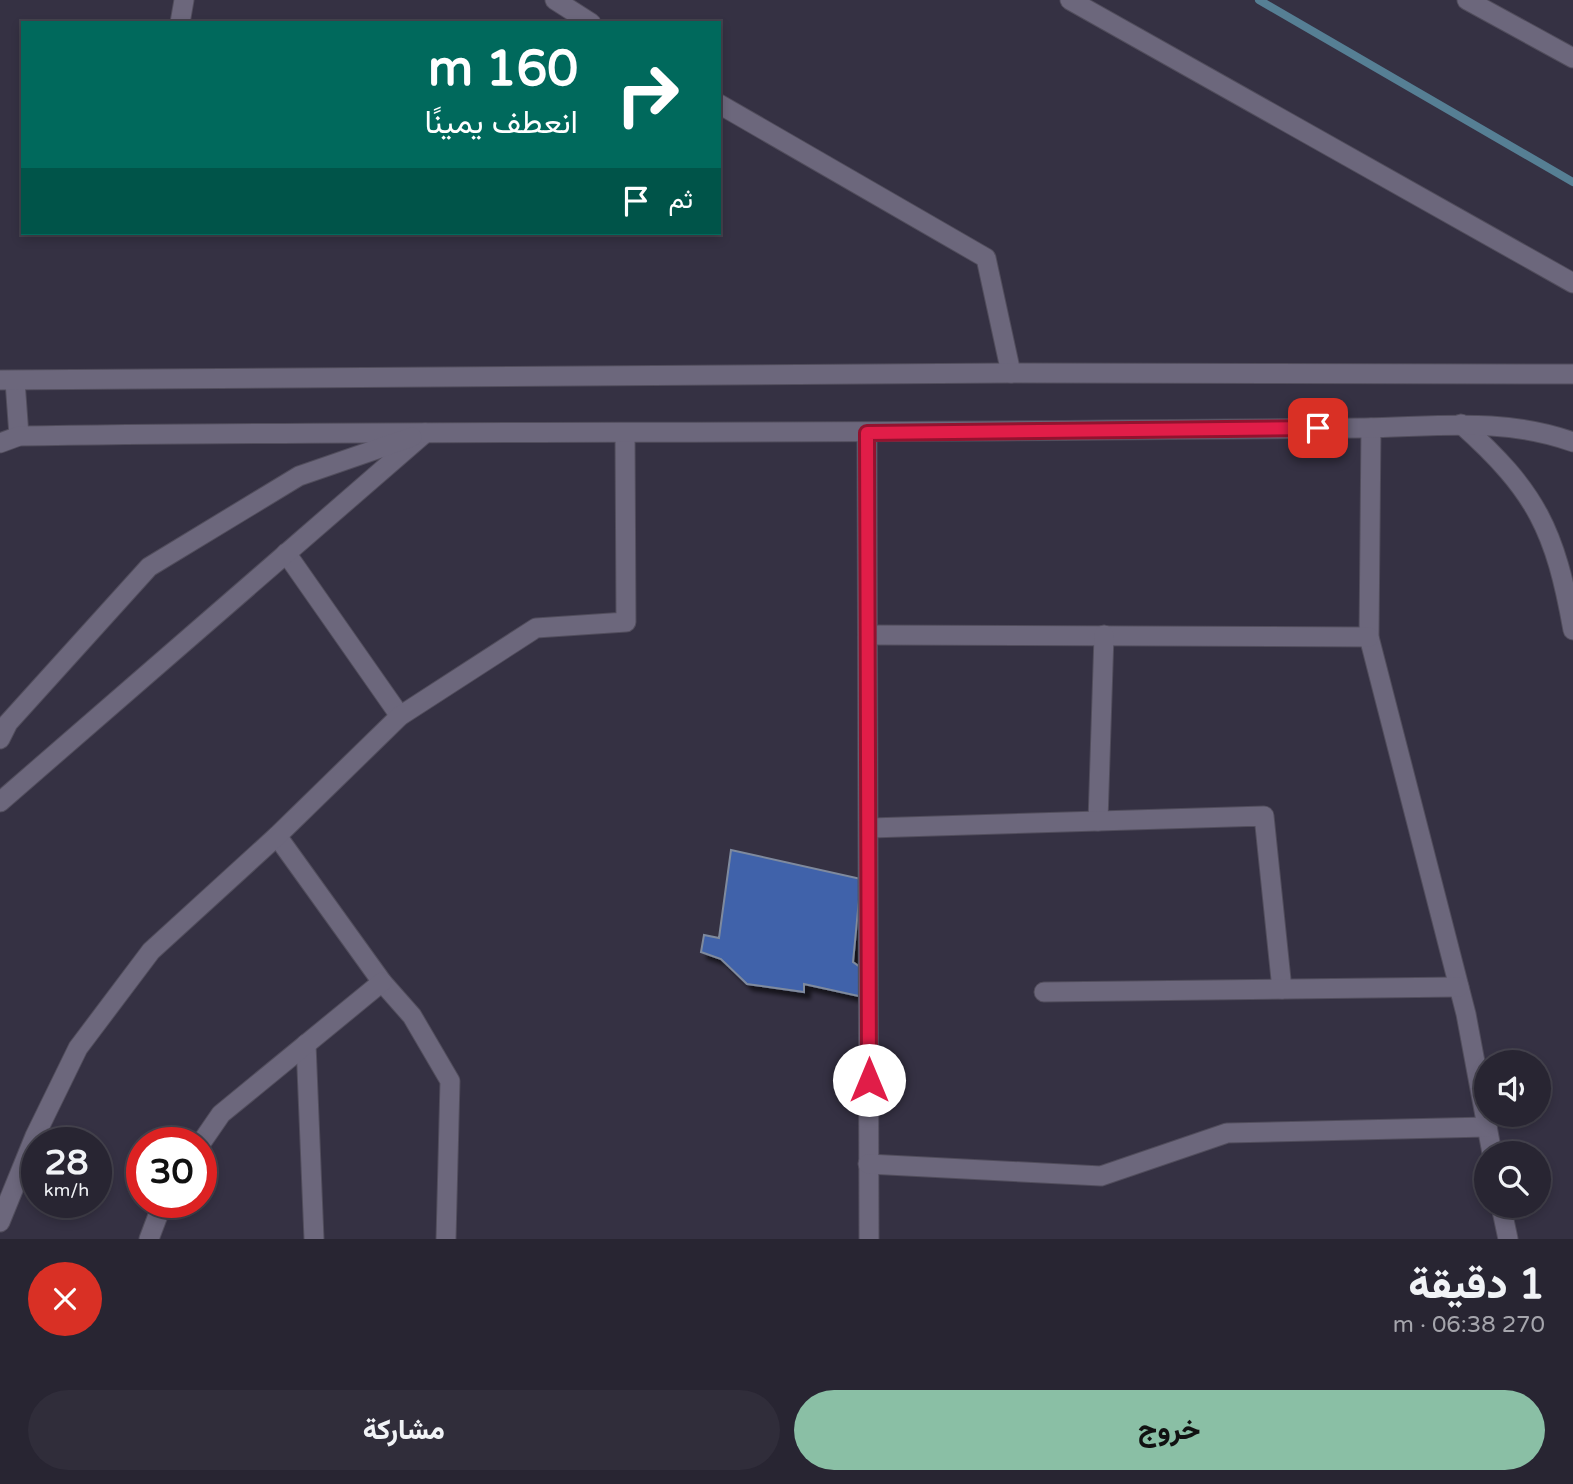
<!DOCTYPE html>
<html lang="ar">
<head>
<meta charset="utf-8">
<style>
	:root { --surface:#282532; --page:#302d3a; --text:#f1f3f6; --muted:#a5a5ac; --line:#44424d; --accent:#8abfa5 }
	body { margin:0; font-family:"Varela Round",Vazirmatn,sans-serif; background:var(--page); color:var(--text); direction:rtl; height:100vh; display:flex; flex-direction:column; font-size:26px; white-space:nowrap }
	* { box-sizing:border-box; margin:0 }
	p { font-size:23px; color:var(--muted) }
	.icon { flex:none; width:38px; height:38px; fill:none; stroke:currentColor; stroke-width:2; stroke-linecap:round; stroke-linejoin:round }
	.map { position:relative; height:1239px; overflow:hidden; direction:ltr }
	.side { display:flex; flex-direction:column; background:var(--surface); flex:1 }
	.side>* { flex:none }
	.guide { position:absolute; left:21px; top:21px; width:700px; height:214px; border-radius:0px; box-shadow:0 4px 10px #0003,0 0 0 2px var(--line); direction:rtl; background:#00695c; color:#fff; overflow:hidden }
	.controls { position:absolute; left:1474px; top:1050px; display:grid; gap:14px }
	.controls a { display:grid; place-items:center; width:77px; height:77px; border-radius:50%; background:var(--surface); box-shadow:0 4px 10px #0003,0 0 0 2px var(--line); font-size:35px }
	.speed { position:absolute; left:21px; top:1127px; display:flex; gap:14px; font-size:35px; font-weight:700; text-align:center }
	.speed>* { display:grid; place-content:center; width:91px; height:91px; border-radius:50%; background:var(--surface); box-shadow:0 4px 10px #0003,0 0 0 2px var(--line); line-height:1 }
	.speed small { font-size:18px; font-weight:400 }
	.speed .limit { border:10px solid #d22; background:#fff; color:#111 }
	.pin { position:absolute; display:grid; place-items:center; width:60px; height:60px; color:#fff; margin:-30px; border-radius:14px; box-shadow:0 4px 10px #0006 }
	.me { position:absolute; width:77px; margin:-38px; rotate:0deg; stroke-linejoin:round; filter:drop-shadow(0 0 5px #0008) }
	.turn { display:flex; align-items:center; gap:24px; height:147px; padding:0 28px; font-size:32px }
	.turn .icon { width:91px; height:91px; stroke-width:2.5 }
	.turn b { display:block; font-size:49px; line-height:60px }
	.then { display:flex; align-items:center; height:66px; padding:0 28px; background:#0003; gap:14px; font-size:26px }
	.round { display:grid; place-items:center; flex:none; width:74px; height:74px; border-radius:37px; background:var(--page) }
	.headline { display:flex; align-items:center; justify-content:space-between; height:119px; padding:0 28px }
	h1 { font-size:42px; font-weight:800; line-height:52px }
	.action { display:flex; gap:14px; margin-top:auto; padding:14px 28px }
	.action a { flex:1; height:80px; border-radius:42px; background:var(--accent); color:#111; font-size:28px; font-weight:800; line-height:80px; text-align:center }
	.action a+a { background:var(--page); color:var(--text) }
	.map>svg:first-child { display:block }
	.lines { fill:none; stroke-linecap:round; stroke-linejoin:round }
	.stream { stroke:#567f94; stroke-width:8 }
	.building { fill:#3f62aa; stroke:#7f8a9e; stroke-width:2; filter:url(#shadow) }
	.minor-casing { stroke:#514d5c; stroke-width:21 }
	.tertiary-casing { stroke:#514d5c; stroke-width:21 }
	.minor { stroke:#6c677c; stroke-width:19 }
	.tertiary { stroke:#6c677c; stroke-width:19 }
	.route-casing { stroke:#92132f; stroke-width:18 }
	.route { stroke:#e11d48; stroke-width:12 }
</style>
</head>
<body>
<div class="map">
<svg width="1573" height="1239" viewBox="0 0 1573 1239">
	<defs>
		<filter id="shadow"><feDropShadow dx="6" dy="6" stdDeviation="2" flood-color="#0009"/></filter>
	</defs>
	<rect width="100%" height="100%" fill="#353143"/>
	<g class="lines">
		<polyline class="stream" points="1259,0 1573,182"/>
	</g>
	<polygon class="building" points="731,850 861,879 853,962 860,967 863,997 804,984 804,992 747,984 721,959 701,952 704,935 719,938"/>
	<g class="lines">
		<g class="minor-casing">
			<g id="minor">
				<polyline points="555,0 591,23"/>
				<polyline points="1070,0 1573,283"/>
				<polyline points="1467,0 1573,58"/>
				<polyline points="180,23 184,0"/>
				<polyline points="719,104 986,258 1011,373"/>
				<polyline points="15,381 19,436"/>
				<path d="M1461 424C1537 492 1555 530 1573 630"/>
				<polyline points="1371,428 1369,637 1466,1014 1492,1153"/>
				<polyline points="867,433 869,1239"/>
				<polyline points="286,553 400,716"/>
				<polyline points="869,635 1369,637"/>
				<polyline points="0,802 425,433"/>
				<polyline points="1098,821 1104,635"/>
				<polyline points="870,828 1264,816 1282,989"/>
				<polyline points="277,836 382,982 412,1016 450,1081 446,1239"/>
				<polyline points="1044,992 1459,987"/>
				<polyline points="306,1044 314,1239"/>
				<polyline points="201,1143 221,1114 382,982"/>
				<polyline points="868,1164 1101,1176 1227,1133 1487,1127"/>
				<polyline points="1501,1206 1508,1239"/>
				<polyline points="0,1222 35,1136 78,1048 151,951 277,836 400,716 536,628 626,622 625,434"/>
				<polyline points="149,1239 163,1202"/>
			</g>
		</g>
		<g class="tertiary-casing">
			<g id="tertiary">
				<polyline points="0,380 1011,373 1573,374"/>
				<path d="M0 443 19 436C382 430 744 434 1106 430 1192 430 1278 429 1364 428 1436 427 1504 417 1573 442"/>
				<polyline points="0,739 8,723 149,567 299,476 412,437"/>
			</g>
		</g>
		<use href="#minor" class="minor"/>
		<use href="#tertiary" class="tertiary"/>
	</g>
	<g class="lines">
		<g class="route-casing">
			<polyline id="route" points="869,1080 867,433 1318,428"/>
		</g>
		<use href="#route" class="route"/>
	</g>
</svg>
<div class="controls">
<a><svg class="icon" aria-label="sound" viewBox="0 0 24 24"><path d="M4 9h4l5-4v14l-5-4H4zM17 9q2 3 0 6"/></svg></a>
<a><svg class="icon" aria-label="search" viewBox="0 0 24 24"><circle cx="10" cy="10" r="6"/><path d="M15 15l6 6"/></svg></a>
</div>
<div class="speed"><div>28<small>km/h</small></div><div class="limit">30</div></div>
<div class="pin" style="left:1318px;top:428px;background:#d93025"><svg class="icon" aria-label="arrive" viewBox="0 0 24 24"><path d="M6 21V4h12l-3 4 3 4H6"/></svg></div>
<svg class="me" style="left:869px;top:1080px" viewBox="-20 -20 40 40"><circle r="19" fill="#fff"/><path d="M0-13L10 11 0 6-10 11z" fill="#e11d48"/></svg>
<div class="guide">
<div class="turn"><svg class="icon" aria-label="right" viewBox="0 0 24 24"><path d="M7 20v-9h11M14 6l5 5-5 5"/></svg><div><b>160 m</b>انعطف يمينًا</div></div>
<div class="then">ثم<svg class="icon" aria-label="arrive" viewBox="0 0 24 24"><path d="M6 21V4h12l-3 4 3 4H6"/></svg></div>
</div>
</div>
<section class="side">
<div class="headline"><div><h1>1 دقيقة</h1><p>270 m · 06:38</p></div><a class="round" style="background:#d93025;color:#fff"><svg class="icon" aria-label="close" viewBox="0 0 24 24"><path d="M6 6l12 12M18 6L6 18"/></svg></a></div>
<div class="action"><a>خروج</a><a>مشاركة</a></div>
</section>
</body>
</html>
